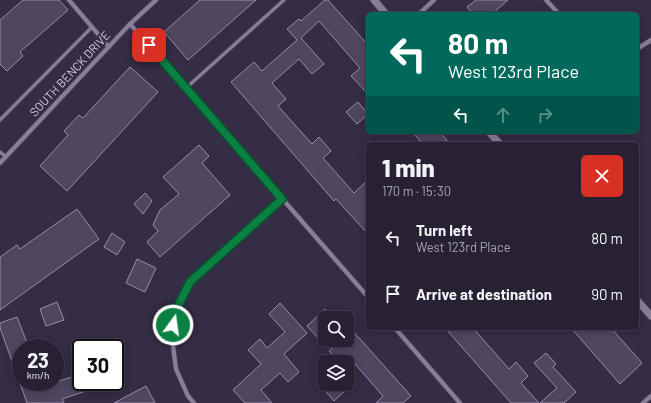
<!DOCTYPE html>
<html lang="en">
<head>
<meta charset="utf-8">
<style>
	:root { --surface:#282134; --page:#30293c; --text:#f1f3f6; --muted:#a5a3ac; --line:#443e4f }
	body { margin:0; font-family:Barlow,sans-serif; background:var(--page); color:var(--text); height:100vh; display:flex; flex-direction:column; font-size:15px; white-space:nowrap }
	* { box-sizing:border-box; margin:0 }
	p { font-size:13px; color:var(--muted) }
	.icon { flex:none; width:22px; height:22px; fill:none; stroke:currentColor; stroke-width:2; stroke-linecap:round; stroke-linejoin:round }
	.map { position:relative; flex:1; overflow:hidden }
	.details { position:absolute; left:366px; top:142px; width:273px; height:188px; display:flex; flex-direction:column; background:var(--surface); border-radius:6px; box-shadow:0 2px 10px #0003,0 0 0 1px var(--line) }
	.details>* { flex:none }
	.guide { position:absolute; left:366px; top:12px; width:273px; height:122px; border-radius:6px; box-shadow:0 2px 10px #0003,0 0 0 1px var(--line); background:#00695c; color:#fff; overflow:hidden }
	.tools { position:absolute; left:318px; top:311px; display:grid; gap:8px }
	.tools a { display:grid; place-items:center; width:36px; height:36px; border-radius:6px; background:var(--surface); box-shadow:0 2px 10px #0003,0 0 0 1px var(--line); font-size:20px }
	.speed { position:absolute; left:12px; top:339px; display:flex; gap:8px; font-size:20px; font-weight:700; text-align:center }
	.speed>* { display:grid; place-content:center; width:52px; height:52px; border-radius:50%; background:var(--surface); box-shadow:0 2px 10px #0003,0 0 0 1px var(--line); line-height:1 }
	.speed small { font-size:10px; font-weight:400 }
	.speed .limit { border:2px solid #111; border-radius:6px; background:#fff; color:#111 }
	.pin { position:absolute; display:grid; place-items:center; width:34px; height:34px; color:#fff; margin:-17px; border-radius:8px; box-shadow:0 2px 6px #0006 }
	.me { position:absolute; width:44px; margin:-22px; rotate:14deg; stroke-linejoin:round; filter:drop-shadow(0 0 3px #0008) }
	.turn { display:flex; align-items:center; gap:14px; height:84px; padding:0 16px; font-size:18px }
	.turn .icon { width:52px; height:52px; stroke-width:2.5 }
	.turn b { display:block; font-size:28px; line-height:34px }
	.lanes { display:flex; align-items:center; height:38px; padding:0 16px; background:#0003; justify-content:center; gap:20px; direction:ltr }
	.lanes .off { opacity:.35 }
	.round { display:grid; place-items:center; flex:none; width:42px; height:42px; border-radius:6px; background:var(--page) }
	.summary { display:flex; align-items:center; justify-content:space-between; height:68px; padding:0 16px }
	h1 { font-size:24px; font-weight:800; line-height:30px }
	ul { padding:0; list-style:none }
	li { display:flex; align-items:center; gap:12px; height:56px; padding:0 16px }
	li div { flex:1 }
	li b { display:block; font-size:15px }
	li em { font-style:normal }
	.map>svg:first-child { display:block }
	.building { fill:#4f4660; stroke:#978dab }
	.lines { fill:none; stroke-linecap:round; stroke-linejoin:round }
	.service-casing { stroke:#51495d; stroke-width:4.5 }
	.minor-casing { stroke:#51495d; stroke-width:5.5 }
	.tertiary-casing { stroke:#51495d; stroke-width:8 }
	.service { stroke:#897f9b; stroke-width:3 }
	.minor { stroke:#897f9b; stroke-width:4 }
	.tertiary { stroke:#897f9b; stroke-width:7 }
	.route-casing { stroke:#07532c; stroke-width:10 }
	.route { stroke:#0b8043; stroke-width:7 }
	.labels { text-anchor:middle; stroke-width:4; stroke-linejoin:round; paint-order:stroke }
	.street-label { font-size:12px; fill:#d5d0e0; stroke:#352c45 }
</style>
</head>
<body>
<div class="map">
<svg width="651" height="403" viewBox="0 0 651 403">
	<rect width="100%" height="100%" fill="#352c45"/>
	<g class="building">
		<polygon points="23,0 59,0 68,10 20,52 23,56 7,71 0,64 0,20"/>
		<polygon points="200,0 256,0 188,60 164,32"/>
		<polygon points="325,0 328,0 368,45 368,94 351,76 360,68 319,21 301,38 324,64 312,74 299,59 272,83 286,99 278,106 312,144 319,137 331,151 323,158 354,193 368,180 368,234 336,199 334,201 231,82 254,62 262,71 297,40 287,29 299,19 301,21"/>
		<polygon points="476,0 508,0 492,14 473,14 467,7"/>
		<polygon points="130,67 158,92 67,191 40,166 68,135 64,131 79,115 83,118"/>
		<polygon points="358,102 368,114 357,124 346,112"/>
		<polygon points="412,132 440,132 450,144 423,144"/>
		<polygon points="199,145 209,156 202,163 230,195 160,257 147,242 158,231 153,225 160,210 179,194 163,177"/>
		<polygon points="145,193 152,201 143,214 134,204"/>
		<polygon points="77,209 99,239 0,310 0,257 17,245 20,249"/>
		<polygon points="112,233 125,242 117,255 104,247"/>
		<polygon points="137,259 156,268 145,292 126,283"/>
		<polygon points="57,302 64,320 46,326 40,309"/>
		<polygon points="280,303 307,333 284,354 299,372 288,382 280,373 261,390 272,403 245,403 233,390 261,364 248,350 260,339 267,348 285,332 269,314"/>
		<polygon points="325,309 325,334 319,339 307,326"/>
		<polygon points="17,317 29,348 21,348 21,382 41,382 42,387 80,374 81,382 83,382 86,391 62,399 64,403 27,403 0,328 0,323"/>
		<polygon points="445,328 473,328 509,369 516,362 528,376 521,383 539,403 511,403"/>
		<polygon points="571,328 611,328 642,363 620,384"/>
		<polygon points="352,330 411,396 403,403 376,403 383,396 349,357 344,362 339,362 329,351 341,340 347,340 347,335"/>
		<polygon points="546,353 556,364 553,367 576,392 564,403 540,403 557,388 534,363"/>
		<polygon points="319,384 340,384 346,390 334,401"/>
		<polygon points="146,386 155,403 114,403"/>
	</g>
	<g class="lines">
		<g class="service-casing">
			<g id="service">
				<polyline points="186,88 284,0"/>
				<polyline points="0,120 92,27"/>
				<polyline points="0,152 6,157"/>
			</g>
		</g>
		<g class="minor-casing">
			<g id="minor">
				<polyline points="69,0 109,47"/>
				<polyline points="546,0 559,14"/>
				<polyline points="419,14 434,0"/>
				<polyline points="130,24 368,297"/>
				<polyline points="637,49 651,40"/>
				<polyline points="0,163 130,24 156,0"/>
				<polyline points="395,328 460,403"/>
				<polyline points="194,403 188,396 176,369 172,338 175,312 190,282 283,199"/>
				<polyline points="643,403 651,396"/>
			</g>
		</g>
		<g class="tertiary-casing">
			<g id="tertiary">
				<polyline points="374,0 386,14"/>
				<polyline points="489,132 500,144"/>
				<polyline points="637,300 651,316"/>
			</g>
		</g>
		<use href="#service" class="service"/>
		<use href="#minor" class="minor"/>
		<use href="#tertiary" class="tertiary"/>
	</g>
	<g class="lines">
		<g class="route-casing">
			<polyline id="route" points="149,45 282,199 190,282 175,312 173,325"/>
		</g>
		<use href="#route" class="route"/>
	</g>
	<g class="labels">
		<g class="street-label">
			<text transform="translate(70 74) rotate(-47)" y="4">SOUTH BENCK DRIVE</text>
		</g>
	</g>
</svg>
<div class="tools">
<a><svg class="icon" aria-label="search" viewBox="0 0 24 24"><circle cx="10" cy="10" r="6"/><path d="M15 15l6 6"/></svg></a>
<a><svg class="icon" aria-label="layers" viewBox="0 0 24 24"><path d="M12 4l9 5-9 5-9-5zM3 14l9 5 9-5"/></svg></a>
</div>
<div class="speed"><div>23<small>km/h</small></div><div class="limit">30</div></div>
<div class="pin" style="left:149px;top:45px;background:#d93025"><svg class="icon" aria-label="arrive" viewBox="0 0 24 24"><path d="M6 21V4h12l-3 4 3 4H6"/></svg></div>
<svg class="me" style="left:173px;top:325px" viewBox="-20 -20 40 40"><circle r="17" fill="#0b8043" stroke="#fff" stroke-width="3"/><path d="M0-11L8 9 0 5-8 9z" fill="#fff"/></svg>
<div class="guide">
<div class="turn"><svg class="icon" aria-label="left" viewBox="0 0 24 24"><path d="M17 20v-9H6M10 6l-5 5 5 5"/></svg><div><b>80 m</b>West 123rd Place</div></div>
<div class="lanes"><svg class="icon" aria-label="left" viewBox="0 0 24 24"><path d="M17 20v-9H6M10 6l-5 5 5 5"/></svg><svg class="icon off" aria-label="ahead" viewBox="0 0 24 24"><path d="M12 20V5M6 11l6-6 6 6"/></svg><svg class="icon off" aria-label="right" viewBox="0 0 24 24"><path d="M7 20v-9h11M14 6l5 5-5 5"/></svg></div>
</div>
<section class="details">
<div class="summary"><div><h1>1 min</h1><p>170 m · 15:30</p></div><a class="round" style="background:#d93025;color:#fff"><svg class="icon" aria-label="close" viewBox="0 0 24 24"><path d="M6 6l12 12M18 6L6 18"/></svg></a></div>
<ul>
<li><svg class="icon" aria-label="left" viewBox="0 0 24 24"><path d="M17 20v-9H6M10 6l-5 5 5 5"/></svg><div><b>Turn left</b><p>West 123rd Place</p></div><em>80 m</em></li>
<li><svg class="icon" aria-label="arrive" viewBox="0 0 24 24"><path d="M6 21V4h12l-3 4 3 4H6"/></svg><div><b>Arrive at destination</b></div><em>90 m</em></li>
</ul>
</section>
</div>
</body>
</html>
